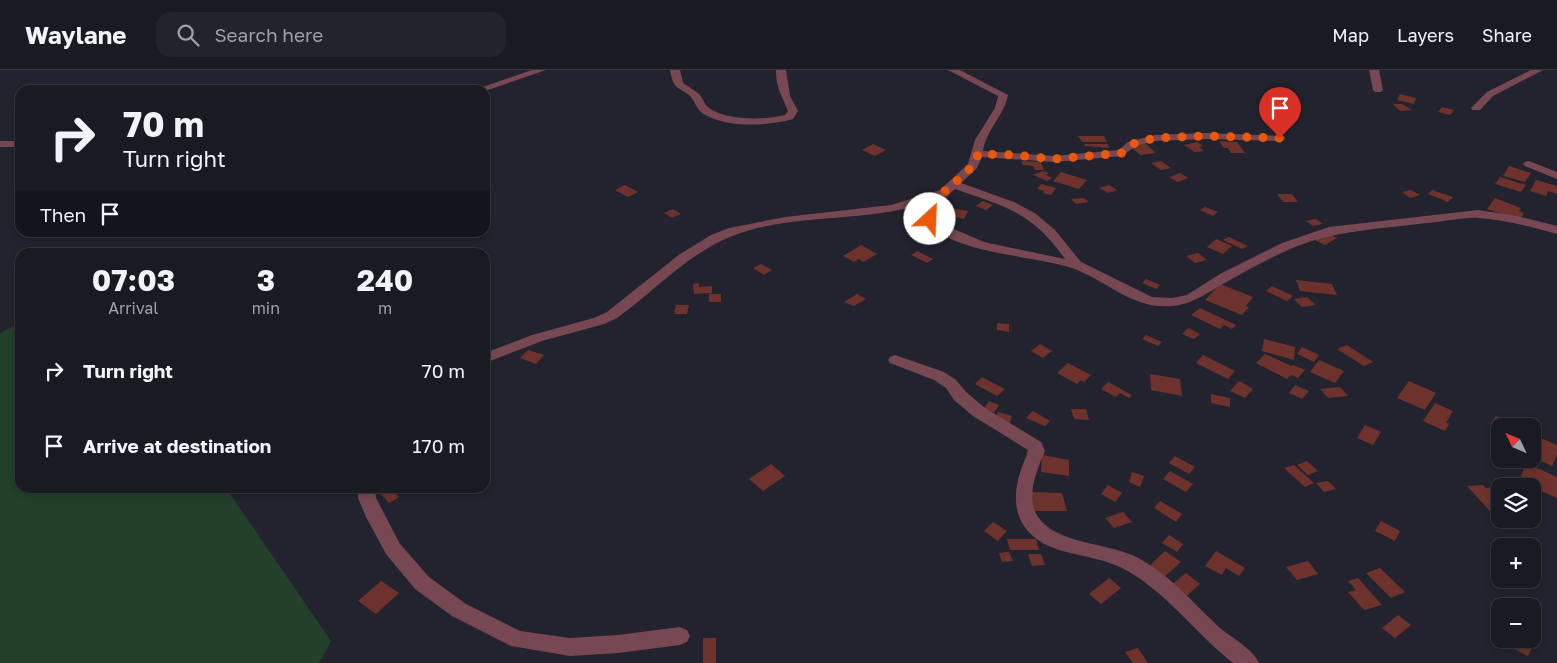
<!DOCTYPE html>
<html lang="en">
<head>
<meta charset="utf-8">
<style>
	:root { --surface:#1a1a23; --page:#23232b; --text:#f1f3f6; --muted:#9fa1a6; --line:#383841 }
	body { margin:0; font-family:"Golos Text",sans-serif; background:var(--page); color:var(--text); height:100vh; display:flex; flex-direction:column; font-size:19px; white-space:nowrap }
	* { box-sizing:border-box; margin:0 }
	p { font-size:16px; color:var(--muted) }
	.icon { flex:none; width:28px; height:28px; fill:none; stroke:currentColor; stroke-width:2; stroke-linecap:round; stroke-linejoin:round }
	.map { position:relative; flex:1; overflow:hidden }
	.details { position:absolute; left:15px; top:178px; width:475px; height:245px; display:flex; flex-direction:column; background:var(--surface); border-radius:15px; box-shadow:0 2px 8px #0003,0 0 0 1px var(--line) }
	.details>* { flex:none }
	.banner { position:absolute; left:15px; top:15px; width:475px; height:152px; border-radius:15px; box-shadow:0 2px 8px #0003,0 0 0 1px var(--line); background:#1a1a23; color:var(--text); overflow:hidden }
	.needle { width:32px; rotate:314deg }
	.fabs { position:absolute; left:1491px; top:348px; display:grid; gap:10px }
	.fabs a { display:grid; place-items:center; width:50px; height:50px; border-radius:10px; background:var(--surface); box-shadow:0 2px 8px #0003,0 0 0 1px var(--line); font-size:25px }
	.pin { position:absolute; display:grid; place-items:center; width:42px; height:42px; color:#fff; margin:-51px -21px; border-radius:50% 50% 50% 0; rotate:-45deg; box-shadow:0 0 5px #0007 }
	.pin .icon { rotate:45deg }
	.me { position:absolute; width:55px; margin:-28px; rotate:25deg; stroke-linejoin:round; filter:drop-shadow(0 0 4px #0008) }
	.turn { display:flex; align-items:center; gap:18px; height:105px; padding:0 25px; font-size:22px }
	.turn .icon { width:65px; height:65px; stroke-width:2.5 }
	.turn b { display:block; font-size:35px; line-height:42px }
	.then { display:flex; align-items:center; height:48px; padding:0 25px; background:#0003; gap:10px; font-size:19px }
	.eta { display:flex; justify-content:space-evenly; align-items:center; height:85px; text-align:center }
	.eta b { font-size:30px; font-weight:700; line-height:35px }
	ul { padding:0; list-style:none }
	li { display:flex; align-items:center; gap:15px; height:75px; padding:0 25px }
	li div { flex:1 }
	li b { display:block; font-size:19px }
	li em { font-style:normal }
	header { display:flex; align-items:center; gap:30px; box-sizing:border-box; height:70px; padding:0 25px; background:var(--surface); border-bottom:1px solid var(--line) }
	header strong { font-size:24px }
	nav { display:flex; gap:28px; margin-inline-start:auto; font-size:18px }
	.search { width:350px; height:45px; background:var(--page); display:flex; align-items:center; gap:12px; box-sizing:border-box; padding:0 18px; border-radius:15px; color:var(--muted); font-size:19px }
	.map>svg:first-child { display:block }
	.green { fill:#22402a }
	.building { fill:#6d322b }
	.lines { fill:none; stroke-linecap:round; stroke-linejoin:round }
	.minor { fill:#774852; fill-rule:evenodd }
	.route { stroke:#ea580c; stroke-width:9; stroke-dasharray:0 16.2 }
</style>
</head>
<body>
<header>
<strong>Waylane</strong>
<div class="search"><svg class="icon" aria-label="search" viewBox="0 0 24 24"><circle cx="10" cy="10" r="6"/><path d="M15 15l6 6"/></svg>Search here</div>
<nav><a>Map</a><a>Layers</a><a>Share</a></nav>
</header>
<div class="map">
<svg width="1557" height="593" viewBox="0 0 1557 593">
	<rect width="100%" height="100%" fill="#23232f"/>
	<polygon class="green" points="20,253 20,418 226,418 331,571 319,593 0,593 0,263"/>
	<g class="building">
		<polygon points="1400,24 1416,28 1414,34 1397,30"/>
		<polygon points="1393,34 1402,34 1412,40 1400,41"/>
		<polygon points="1442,37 1454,40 1450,45 1438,42"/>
		<polygon points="1078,66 1104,66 1107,72 1082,72"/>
		<polygon points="1219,71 1237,72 1245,83 1231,83 1228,78 1224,78"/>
		<polygon points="1197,72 1203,76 1199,77 1204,81 1195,82 1184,75"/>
		<polygon points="873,74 886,80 875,86 862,80"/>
		<polygon points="1084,74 1108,74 1109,78 1085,76"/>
		<polygon points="1146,74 1156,83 1140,85 1130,76"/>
		<polygon points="1021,91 1041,92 1044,100 1035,100 1033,96 1023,95"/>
		<polygon points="1161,91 1171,98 1161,100 1151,93"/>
		<polygon points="1509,96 1531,103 1525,112 1503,106"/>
		<polygon points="1043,101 1049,103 1046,105 1052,108 1047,111 1033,105"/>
		<polygon points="1061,102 1087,110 1079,119 1053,111"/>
		<polygon points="1180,103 1188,108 1178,112 1169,107"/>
		<polygon points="1500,107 1526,115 1521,122 1495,114"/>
		<polygon points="1536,110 1557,116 1557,124 1548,121 1546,126 1530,121"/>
		<polygon points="1041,114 1056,118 1051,125 1043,123 1044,121 1037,119"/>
		<polygon points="625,115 638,122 628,127 615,120"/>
		<polygon points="1109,115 1117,120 1108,123 1099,118"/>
		<polygon points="1411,120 1420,125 1410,128 1402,122"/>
		<polygon points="1432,120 1453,127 1448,132 1428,124"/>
		<polygon points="1277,124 1292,124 1298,132 1283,132"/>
		<polygon points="1084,128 1089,132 1076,134 1071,129"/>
		<polygon points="1495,128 1521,138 1519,141 1524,143 1520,150 1487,139"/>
		<polygon points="983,131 993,135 986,140 976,136"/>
		<polygon points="939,136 968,141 964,149 936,144"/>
		<polygon points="1205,137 1218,142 1213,146 1200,140"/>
		<polygon points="673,139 681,144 672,148 664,143"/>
		<polygon points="1316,149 1323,154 1313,156 1306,151"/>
		<polygon points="1326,163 1337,168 1325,175 1315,170"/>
		<polygon points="1229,167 1248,176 1242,179 1223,170"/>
		<polygon points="1216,169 1232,176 1223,184 1207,177"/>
		<polygon points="861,175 877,184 863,192 859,189 854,192 843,186"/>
		<polygon points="917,181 933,189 927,193 911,185"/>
		<polygon points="1198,183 1207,190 1195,193 1186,186"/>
		<polygon points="761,194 772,200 764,205 753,198"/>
		<polygon points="1146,209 1160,215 1156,219 1142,213"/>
		<polygon points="1296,210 1332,214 1337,225 1300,221"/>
		<polygon points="699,213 699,217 712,216 712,223 694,224 693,214"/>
		<polygon points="1220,214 1253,227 1246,236 1249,237 1242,245 1205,230"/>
		<polygon points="1272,216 1293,226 1287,231 1266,221"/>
		<rect x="709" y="224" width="12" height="8"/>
		<polygon points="857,224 866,229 854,236 844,232"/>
		<polygon points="1307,227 1316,235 1302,237 1294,229"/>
		<polygon points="676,235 689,235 687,244 674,244"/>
		<polygon points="1200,238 1236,255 1232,259 1224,255 1220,259 1191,245"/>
		<polygon points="997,253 1009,254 1009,262 997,260"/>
		<polygon points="1188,258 1200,264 1194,269 1182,264"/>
		<polygon points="1146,265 1162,272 1158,276 1142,269"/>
		<polygon points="1264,269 1295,277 1294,290 1262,281"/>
		<polygon points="1040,274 1052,281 1043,288 1031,281"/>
		<polygon points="1347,275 1373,292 1364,296 1337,279"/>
		<polygon points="1302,277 1319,285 1314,292 1297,284"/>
		<polygon points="528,280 544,285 536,294 520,288"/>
		<polygon points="1265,284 1292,296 1293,295 1305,300 1298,308 1291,305 1287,309 1256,293"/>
		<polygon points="1203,285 1235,301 1228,309 1196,293"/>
		<polygon points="1319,290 1344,301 1335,313 1310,302"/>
		<polygon points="1068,293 1091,305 1084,312 1081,310 1077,314 1057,303"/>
		<polygon points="1150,304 1180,309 1182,326 1151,320"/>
		<polygon points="982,307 1005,319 997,326 975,314"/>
		<polygon points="1239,311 1253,319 1245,328 1230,321"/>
		<polygon points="1409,311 1436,323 1425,340 1397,328"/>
		<polygon points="1108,312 1132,325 1129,328 1120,323 1116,327 1101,319"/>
		<polygon points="1295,315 1309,321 1302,329 1289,323"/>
		<polygon points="1340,317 1348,326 1328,328 1320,319"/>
		<polygon points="1211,324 1230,328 1230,337 1211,333"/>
		<polygon points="989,331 999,335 994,343 984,338"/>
		<polygon points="1435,333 1453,341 1446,353 1449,354 1445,361 1423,351"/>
		<polygon points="1071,339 1086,339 1089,350 1074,349"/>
		<polygon points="1033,341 1050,351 1045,356 1026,348"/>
		<polygon points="998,342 1012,346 1009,355 995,351"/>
		<polygon points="1496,346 1519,356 1499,356 1491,353"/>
		<polygon points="1365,355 1381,362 1373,375 1357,368"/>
		<polygon points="1534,365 1557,375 1557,385 1552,396 1532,387 1532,379 1535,380 1537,376 1532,374"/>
		<polygon points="1042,385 1069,390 1069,406 1041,402"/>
		<polygon points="1175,386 1195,397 1189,404 1169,393"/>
		<polygon points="1307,391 1318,401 1308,405 1297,395"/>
		<polygon points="1526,393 1557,407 1557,428 1519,411"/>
		<polygon points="771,394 785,406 763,421 749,409"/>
		<polygon points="1294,395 1314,413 1305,417 1284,398"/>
		<polygon points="1170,401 1193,414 1186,422 1163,409"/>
		<polygon points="1132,402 1144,406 1140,417 1129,412"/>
		<polygon points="1328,411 1336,419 1324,422 1316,413"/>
		<polygon points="1108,415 1122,423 1115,432 1101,424"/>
		<polygon points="1483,415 1486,418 1496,417 1500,421 1500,449 1526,449 1528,451 1508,453 1506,451 1499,451 1467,416"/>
		<polygon points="390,418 399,427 389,433 380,423"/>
		<polygon points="1029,422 1062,423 1067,441 1034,441"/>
		<polygon points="1160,431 1182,444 1176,452 1154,438"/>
		<polygon points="1123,442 1132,452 1114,458 1105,448"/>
		<polygon points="1381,451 1400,461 1395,471 1375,461"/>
		<polygon points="993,452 1007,461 998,471 984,461"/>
		<polygon points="1169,465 1183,474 1177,482 1162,473"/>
		<polygon points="1007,469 1036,469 1039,480 1010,480"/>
		<polygon points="1165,481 1181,492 1161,510 1146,499"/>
		<polygon points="1216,481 1245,498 1239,506 1226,498 1222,505 1205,496"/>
		<polygon points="1009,482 1013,491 1002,492 999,483"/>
		<polygon points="1028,484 1041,484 1045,495 1032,496"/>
		<polygon points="1308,491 1318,504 1297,510 1286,497"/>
		<polygon points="1380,498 1405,522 1391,528 1366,503"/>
		<polygon points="1186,503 1200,514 1184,528 1170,516"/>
		<polygon points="1109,508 1121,518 1101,534 1089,524"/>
		<polygon points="1358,508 1382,535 1364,540 1348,522 1356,520 1348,511"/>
		<polygon points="381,511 399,523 376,544 358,531"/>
		<polygon points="1398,545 1411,555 1395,568 1382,558"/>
		<rect x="703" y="568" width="13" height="25"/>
		<polygon points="1532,568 1536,569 1528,586 1510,577 1514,569"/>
		<polygon points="1138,578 1148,593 1133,593 1125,582"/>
	</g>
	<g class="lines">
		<g class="minor">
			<polygon points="532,0 546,0 485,21 474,20"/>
			<path d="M670 0H680L683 13C688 16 694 20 699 24 703 28 704 34 708 37 724 51 766 50 785 45L788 41C782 25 776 19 776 0H786L790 26 798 41 793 49C767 56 724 59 701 42 696 38 695 31 690 26 676 15 674 20 670 0Z"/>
			<path d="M948 0H960L1008 25C1004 46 986 60 983 81L1054 86 1119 80 1128 72 1155 65 1206 63 1284 66 1285 68 1284 70 1280 71 1206 69 1155 71 1136 76 1122 86 1054 92 982 87 977 98 961 113 1014 132 1036 144 1055 160 1081 192 1152 227 1172 228 1187 225 1220 204 1282 173 1329 157 1478 140 1517 146 1557 156V164C1532 157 1506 150 1479 148 1463 147 1444 152 1427 153 1381 159 1334 160 1290 179 1270 188 1249 199 1230 210 1211 220 1195 234 1172 236 1133 240 1106 210 1072 198 1033 185 949 184 924 149L931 131C868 154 796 142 735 165 689 182 656 220 617 248L604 254 542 271 485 293V283L532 265 594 248 607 242 680 184 711 165 729 158 785 147 891 135 940 120 968 94 975 70 995 38 998 26ZM955 119C1006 137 1032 142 1065 189L984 172 940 153 936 149C939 136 945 128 955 119Z"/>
			<polygon points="1369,0 1379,0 1383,20 1381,22 1375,22 1373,20"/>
			<polygon points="1531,0 1543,0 1493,26 1480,40 1472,40 1471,38 1487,22"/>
			<rect x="0" y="71" width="20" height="6"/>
			<polygon points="1529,91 1557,102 1557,109 1525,96 1523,94 1525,92"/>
			<path d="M895 285 944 302 956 310 966 322 985 338 1041 372 1045 381C1037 399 1025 428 1038 447 1056 473 1104 473 1132 485 1166 500 1193 533 1220 558 1232 568 1253 579 1259 593H1233C1196 564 1161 516 1120 497 1089 482 1045 487 1024 456 1012 438 1015 416 1022 397 1024 391 1027 385 1028 380L973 346 954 330 946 318 934 310 890 293 888 290 890 287Z"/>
			<polygon points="359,418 375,418 376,428 400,474 429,507 466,534 520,561 570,568 618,565 680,557 687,560 690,566 687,572 680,575 618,583 570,586 511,576 452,546 415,519 386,484 366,447 358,428"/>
		</g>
	</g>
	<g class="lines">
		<path class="route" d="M930 149C932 118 971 110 978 84L1014 85 1054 89 1122 83 1132 74 1155 68 1206 66 1280 68"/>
	</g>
</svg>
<div class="fabs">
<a><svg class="needle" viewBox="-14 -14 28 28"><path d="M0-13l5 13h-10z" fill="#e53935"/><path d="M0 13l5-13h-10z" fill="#9fa1a6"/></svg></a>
<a><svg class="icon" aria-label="layers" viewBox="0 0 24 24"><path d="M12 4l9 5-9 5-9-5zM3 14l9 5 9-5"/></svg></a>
<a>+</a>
<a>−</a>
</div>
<div class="pin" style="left:1280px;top:68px;background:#d93025"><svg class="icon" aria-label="arrive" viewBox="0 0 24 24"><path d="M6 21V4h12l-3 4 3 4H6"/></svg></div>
<svg class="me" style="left:930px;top:149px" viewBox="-20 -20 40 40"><circle r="19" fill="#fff"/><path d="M0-13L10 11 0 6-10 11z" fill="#ea580c"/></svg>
<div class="banner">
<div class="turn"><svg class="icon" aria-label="right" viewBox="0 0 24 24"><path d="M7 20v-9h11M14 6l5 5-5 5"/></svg><div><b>70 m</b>Turn right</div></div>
<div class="then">Then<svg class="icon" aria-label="arrive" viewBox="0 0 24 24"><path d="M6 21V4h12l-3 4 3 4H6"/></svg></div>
</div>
<section class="details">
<div class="eta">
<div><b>07:03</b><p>Arrival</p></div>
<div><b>3</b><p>min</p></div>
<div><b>240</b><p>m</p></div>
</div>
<ul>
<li><svg class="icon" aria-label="right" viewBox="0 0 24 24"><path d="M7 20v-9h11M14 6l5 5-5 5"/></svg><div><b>Turn right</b></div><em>70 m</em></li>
<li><svg class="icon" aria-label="arrive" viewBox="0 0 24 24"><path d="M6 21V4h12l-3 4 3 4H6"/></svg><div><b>Arrive at destination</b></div><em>170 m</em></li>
</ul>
</section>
</div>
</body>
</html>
